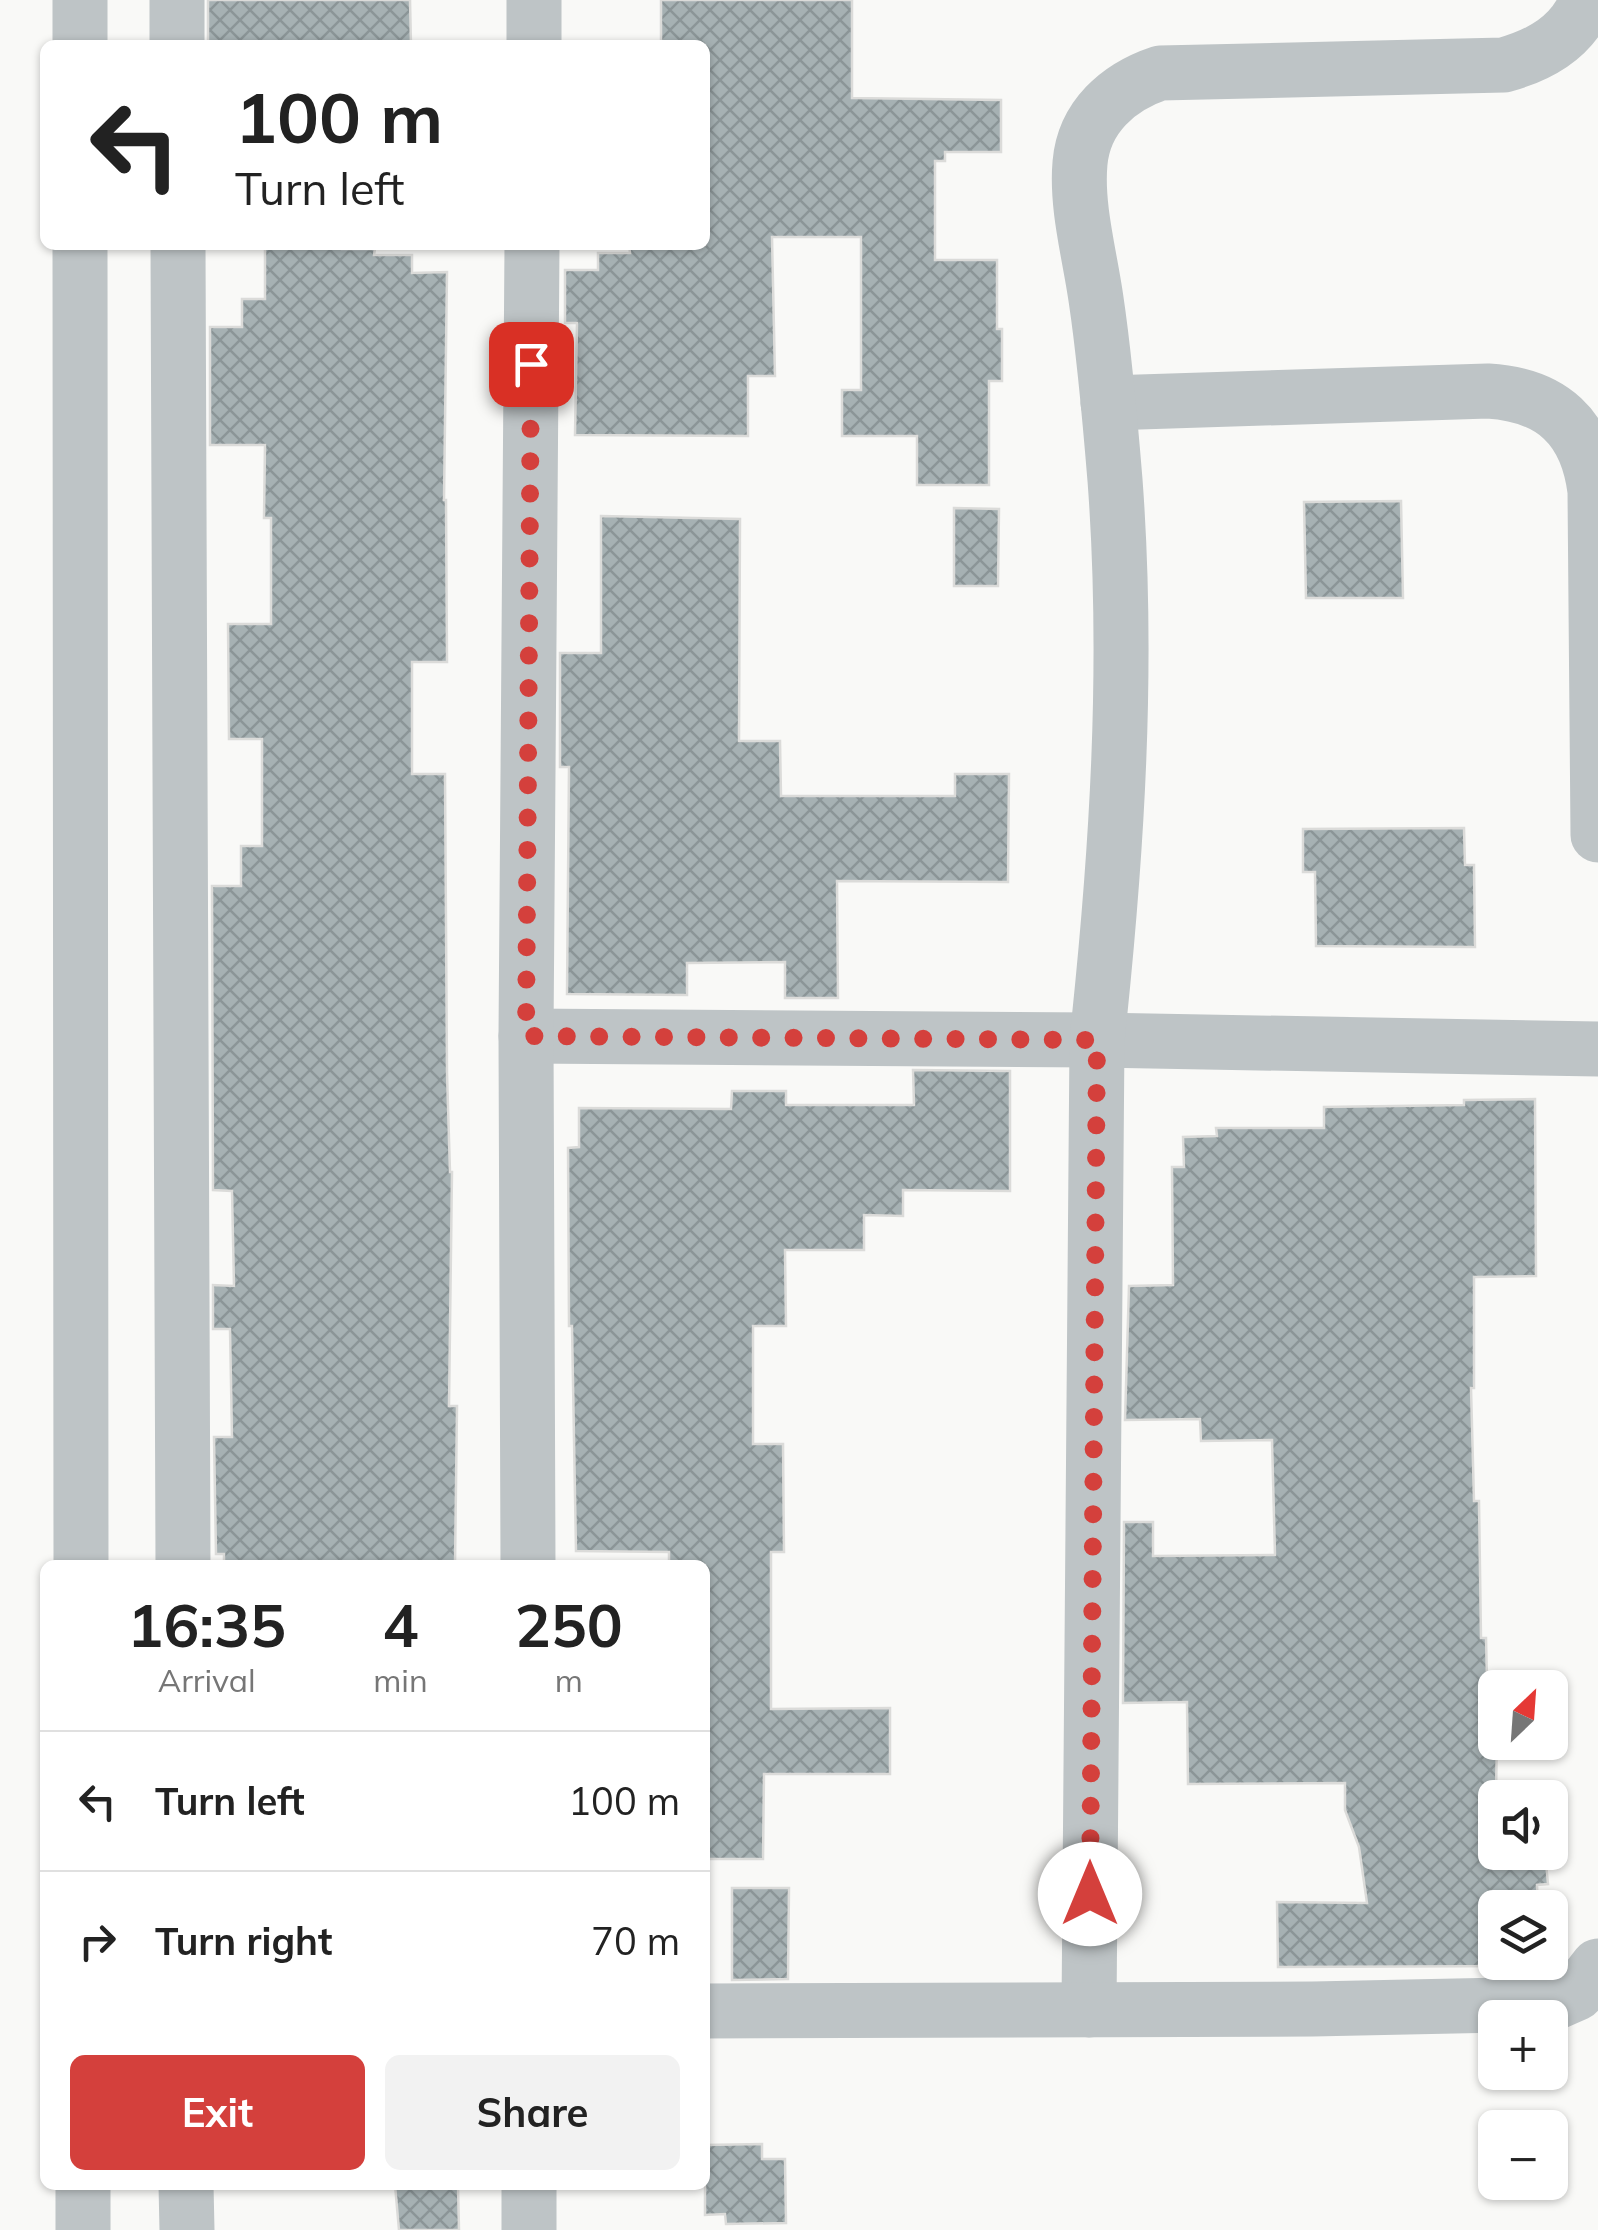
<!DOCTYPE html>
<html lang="en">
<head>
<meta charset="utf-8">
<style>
	:root { --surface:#fff; --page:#f2f2f2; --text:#222; --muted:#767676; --line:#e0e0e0; --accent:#d4403c }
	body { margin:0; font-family:Mulish,sans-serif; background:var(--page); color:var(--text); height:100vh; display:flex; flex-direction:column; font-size:38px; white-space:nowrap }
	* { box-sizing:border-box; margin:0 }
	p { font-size:32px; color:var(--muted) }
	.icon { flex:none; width:55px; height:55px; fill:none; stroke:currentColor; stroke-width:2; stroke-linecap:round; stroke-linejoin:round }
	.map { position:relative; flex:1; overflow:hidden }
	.drawer { position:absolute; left:40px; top:1560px; width:670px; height:630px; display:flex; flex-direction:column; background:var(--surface); border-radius:15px; box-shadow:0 2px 8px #0004 }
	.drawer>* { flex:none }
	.banner { position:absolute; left:40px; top:40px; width:670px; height:210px; border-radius:15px; box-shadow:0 2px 8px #0004; background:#fff; color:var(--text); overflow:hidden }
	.needle { width:65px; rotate:25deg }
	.fabs { position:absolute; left:1478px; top:1670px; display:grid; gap:20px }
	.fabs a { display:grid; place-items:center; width:90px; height:90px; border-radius:15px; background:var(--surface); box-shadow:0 2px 8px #0004; font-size:50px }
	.pin { position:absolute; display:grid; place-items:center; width:85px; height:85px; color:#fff; margin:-42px; border-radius:20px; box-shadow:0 5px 15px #0006 }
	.me { position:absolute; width:110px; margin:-55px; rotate:0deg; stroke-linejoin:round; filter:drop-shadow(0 0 8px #0008) }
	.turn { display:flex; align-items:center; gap:35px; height:210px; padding:0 30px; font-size:45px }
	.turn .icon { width:130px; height:130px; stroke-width:2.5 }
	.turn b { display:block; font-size:70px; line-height:85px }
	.eta { display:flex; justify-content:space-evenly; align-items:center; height:170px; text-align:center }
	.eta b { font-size:60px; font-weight:700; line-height:70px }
	.primary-button { display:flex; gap:20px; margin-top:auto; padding:20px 30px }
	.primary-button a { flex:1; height:115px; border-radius:15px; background:var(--accent); color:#fff; font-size:40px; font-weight:700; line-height:115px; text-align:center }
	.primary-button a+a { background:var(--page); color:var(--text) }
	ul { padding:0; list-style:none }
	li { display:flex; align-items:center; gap:30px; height:140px; padding:0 30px; border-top:2px solid var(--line) }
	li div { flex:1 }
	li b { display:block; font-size:38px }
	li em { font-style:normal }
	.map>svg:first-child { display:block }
	.building { fill:url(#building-cross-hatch); stroke:#dbdbd9; stroke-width:2.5 }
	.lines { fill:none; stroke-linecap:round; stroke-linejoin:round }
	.minor { stroke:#bec4c6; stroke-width:55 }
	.tertiary { stroke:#bec4c6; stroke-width:55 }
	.route { stroke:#d4403c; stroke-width:18; stroke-dasharray:0 32.4 }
</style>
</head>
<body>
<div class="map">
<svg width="1598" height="2230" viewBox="0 0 1598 2230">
	<defs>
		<pattern id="building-cross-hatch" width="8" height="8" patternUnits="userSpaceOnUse" patternTransform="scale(2.5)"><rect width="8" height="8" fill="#a6b1b3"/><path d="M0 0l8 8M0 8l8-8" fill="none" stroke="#8b9597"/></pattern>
	</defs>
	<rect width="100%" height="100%" fill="#f9f9f7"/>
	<g class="building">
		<polygon points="208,0 410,0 411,45 208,45"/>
		<polygon points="661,0 852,0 852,98 1001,100 1001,152 945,152 945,161 935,161 935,260 997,260 997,329 1002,329 1002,381 989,381 989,485 917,485 917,436 842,436 842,390 861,390 861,237 772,237 775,376 748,376 748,436 575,435 577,323 565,323 565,270 598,270 598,253 630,253 629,245 705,245 705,45 661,45"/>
		<polygon points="265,245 342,245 342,249 375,249 374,255 412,255 412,273 447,272 444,500 446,500 447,662 412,662 412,774 445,774 447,1073 450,1172 452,1172 449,1406 457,1406 455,1565 224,1565 224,1554 216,1554 214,1437 232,1437 230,1329 213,1329 213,1285 234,1286 232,1191 213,1190 212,886 241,886 241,846 262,846 262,739 229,739 228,624 271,624 271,518 264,518 265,445 210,445 210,327 242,327 242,299 265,299"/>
		<polygon points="1401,501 1403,598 1306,598 1304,502"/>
		<polygon points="954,508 999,509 998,586 954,586"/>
		<polygon points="601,516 740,519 739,741 780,741 781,796 955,796 955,774 1009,774 1008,882 837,881 838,998 785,998 785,962 687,963 687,995 567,994 569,767 560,767 560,653 601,653"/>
		<polygon points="1464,828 1465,865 1474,865 1475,947 1316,946 1315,872 1303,872 1303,829"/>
		<polygon points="913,1070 1010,1071 1010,1191 903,1190 903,1216 864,1215 864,1250 785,1250 786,1326 753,1326 753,1444 783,1444 784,1552 771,1552 771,1709 890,1708 890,1774 764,1774 763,1859 705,1859 705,1565 669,1565 669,1552 576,1551 572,1326 569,1326 568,1148 579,1147 579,1108 731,1109 732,1091 786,1091 786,1105 914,1105"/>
		<polygon points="1535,1099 1536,1276 1474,1277 1474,1388 1471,1388 1474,1501 1479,1501 1481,1638 1486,1638 1487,1679 1498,1679 1495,1852 1545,1852 1548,1884 1537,1885 1538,1908 1495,1908 1495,1962 1538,1962 1538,1966 1278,1967 1277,1902 1367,1903 1359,1847 1345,1810 1345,1783 1188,1784 1187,1702 1123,1703 1124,1522 1153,1522 1153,1556 1275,1555 1272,1440 1201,1441 1200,1419 1125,1420 1129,1286 1173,1285 1172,1167 1184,1167 1183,1137 1217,1136 1216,1128 1324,1128 1324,1107 1464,1105 1464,1100"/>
		<polygon points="732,1888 789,1888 788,1979 732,1980"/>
		<polygon points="762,2144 762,2159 785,2159 786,2223 726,2224 725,2214 705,2215 705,2145"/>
		<polygon points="395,2185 458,2185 459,2230 399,2230"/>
	</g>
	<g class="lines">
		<g class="minor">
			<polyline points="534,45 534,0"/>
			<path d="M1108 403 1488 391C1552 395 1587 427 1595 491L1598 835"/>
			<polyline points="526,1036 1097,1040 1598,1049"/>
			<polyline points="528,1565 526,1036 532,245"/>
			<path d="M1089 2010 1097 1040C1117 854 1129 667 1115 480 1110 419 1105 359 1096 299 1090 256 1076 207 1080 163 1084 117 1118 87 1160 73L1504 65C1540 55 1573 37 1587 0"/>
			<polyline points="705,2011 1313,2009 1552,2004 1577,1993 1598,1966"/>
			<polyline points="529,2230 529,2185"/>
		</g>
		<g class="tertiary">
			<polyline points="80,0 80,45"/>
			<polyline points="177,0 177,45"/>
			<polyline points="80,245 81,1565"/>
			<polyline points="178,245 183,1565"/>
			<polyline points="83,2185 83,2230"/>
			<polyline points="186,2185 187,2230"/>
		</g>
	</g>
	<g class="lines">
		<polyline class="route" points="531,364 526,1036 1097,1040 1090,1894"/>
	</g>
</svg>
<div class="fabs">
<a><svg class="needle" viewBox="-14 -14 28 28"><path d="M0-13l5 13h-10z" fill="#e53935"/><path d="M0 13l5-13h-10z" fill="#767676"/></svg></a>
<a><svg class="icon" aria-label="sound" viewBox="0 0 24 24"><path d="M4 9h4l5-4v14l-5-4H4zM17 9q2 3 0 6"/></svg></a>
<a><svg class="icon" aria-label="layers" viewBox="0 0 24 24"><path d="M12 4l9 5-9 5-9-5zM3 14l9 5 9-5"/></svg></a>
<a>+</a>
<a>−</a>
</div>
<div class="pin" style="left:531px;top:364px;background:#d93025"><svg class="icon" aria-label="arrive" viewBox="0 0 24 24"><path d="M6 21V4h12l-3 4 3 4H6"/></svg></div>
<svg class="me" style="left:1090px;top:1894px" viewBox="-20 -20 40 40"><circle r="19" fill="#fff"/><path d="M0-13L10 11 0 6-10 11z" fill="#d4403c"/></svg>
<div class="banner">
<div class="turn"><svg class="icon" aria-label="left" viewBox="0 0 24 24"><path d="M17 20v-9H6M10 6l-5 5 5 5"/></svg><div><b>100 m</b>Turn left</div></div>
</div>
<section class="drawer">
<div class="eta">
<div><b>16:35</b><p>Arrival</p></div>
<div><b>4</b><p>min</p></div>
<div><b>250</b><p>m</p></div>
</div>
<ul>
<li><svg class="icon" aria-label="left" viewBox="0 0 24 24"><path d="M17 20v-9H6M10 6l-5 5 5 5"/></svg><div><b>Turn left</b></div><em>100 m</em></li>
<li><svg class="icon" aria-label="right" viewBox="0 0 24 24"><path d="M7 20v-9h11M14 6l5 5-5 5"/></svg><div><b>Turn right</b></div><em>70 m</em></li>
</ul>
<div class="primary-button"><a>Exit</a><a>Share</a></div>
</section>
</div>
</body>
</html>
